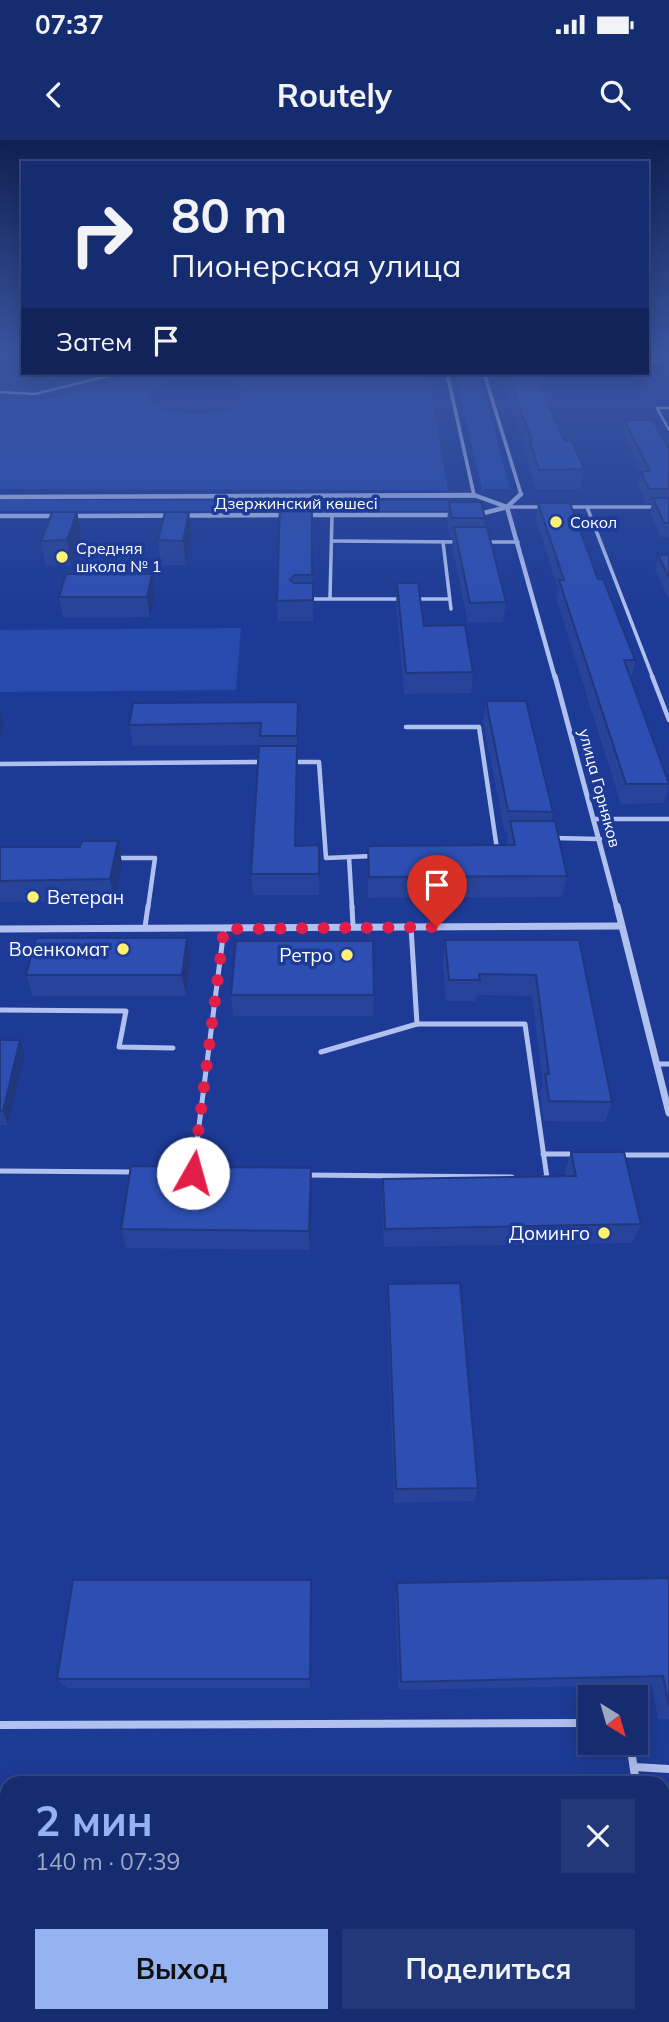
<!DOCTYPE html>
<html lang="ru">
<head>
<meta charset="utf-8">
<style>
	:root { --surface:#162c70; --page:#233878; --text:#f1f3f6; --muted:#9ea7c3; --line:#354883; --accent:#95b2f1 }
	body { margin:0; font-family:Mulish,sans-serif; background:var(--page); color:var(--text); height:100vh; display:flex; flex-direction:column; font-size:26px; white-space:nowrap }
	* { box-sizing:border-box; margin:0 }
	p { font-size:23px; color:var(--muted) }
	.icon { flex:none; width:38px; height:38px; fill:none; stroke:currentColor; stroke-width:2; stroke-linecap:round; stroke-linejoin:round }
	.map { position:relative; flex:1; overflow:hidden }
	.panel { position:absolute; left:0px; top:1636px; width:670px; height:247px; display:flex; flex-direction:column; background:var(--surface); border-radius:21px 21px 0 0; box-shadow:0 4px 18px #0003,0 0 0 2px var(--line) }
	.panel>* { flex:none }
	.banner { position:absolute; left:21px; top:21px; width:628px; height:214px; border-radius:0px; box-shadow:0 4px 18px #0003,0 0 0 2px var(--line); background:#162c70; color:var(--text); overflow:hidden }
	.needle { width:46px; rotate:143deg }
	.controls { position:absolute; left:578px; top:1545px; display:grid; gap:14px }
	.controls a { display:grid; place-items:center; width:70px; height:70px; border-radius:0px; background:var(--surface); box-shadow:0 4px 18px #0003,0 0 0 2px var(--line); font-size:35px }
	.pin { position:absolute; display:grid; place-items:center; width:60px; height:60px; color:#fff; margin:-72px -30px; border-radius:50% 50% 50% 0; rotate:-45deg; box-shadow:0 0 7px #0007 }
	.pin .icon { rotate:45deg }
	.me { position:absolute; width:77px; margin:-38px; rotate:7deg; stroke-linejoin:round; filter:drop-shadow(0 0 5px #0008) }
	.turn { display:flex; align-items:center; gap:24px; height:147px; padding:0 35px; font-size:32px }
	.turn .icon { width:91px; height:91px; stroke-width:2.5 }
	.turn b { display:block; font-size:49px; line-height:60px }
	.then { display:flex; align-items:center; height:66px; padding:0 35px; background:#0003; gap:14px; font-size:26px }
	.round { display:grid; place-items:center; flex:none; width:74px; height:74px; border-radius:0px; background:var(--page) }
	.overview { display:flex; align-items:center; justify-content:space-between; height:119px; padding:0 35px }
	h1 { font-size:42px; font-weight:700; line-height:52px; color:var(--accent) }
	.primary-button { display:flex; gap:14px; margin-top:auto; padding:14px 35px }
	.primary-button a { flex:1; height:80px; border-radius:0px; background:var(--accent); color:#111; font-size:28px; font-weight:700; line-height:80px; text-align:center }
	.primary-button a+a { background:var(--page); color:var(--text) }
	.status { display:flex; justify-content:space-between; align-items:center; height:49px; padding:0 35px; background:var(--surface); direction:ltr }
	.status svg { height:19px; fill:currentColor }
	header { display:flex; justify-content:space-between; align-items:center; height:91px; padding:0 35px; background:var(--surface); font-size:32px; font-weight:700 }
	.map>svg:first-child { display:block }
	.green { fill:#274aaf; fill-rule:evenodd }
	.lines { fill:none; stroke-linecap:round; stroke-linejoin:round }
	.service-far4 { stroke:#b1c1ef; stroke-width:2.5 }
	.service-far3 { stroke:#b1c1ef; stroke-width:3.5 }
	.service-far2 { stroke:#b1c1ef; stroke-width:4.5 }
	.service-far1 { stroke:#b1c1ef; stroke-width:5 }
	.service { stroke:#b1c1ef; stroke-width:8 }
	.minor-far3 { stroke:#b1c1ef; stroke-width:3.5 }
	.minor-far2 { stroke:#b1c1ef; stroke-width:4.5 }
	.minor-far1 { stroke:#b1c1ef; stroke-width:5 }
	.minor { stroke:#b1c1ef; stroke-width:7 }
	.wall { fill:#27449a }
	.shaded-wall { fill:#20377d }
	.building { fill:#2d4fb3; stroke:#20377d; stroke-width:2 }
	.route { stroke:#e11d48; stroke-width:12; stroke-dasharray:0 21.6 }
	.poi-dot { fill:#fef070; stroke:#1d3b96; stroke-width:2.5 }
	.labels { text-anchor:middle; stroke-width:7; stroke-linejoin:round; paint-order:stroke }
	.far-street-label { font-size:16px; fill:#fff; stroke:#1d3b96 }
	.far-poi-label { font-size:16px; fill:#fff; stroke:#1d3b96; text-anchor:start }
	.poi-label { font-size:19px; fill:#fff; stroke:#1d3b96; text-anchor:end }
</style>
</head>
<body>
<div class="status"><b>07:37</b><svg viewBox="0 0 49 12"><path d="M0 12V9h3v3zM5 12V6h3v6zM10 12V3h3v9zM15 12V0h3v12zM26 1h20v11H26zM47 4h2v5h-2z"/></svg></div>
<header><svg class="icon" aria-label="back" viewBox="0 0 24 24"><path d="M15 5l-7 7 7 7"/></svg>Routely<svg class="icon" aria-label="search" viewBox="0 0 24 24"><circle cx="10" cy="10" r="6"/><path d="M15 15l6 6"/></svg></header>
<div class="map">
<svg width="669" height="1882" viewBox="0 0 669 1882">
	<rect width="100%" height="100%" fill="#1d3b96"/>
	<g class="green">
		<path d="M143 233H427L448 350 0 349V258L46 260ZM199 238C217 239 239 238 249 254 238 279 161 282 149 257 158 240 181 240 199 238Z"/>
		<polygon points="455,233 478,233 510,349 482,349"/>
		<polygon points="0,360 468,361 470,371 0,371"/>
		<polygon points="241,488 236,550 0,552 0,490"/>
	</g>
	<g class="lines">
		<g class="service-far4">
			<polyline points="648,222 669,222"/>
			<polyline points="0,252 35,254 120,233"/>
			<polyline points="669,268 657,268 669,290"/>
		</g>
		<g class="service-far3">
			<polyline points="507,367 543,367"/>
			<polyline points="566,367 669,367"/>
			<polyline points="587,367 653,538"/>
			<polyline points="332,401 459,402"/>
			<polyline points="443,402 451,469"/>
			<polyline points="486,402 518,402"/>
			<polyline points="330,458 332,375"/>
			<polyline points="305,459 401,459"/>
			<polyline points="414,459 449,459"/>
		</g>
		<g class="service-far2">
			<polyline points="652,536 669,580"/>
			<polyline points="406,587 479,587 497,709"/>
			<polyline points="290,622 319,622 326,718 373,716"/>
			<polyline points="0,624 263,622"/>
			<polyline points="595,679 669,679"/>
			<polyline points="554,698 600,699"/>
			<polyline points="349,717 352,768"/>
			<polyline points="116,718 155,718 148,768"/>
		</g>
		<g class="service-far1">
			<polyline points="352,766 353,787"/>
			<polyline points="145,787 148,766"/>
			<polyline points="411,787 417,884 525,884 547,1038 543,1038"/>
			<polyline points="0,870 126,871 119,907 173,908"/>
			<polyline points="321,912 417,884"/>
			<polyline points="657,924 669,924"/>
			<polyline points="543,1014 575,1014"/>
			<polyline points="620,1015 669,1015"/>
			<polyline points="0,1031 134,1032"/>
			<polyline points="193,1033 224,789"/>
			<polyline points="305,1035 512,1037"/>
		</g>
		<g class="service">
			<polyline points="0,1585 590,1583"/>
			<polyline points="630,1603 636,1643"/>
			<polyline points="634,1627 669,1629"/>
			<polyline points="663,1865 665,1882"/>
		</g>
		<g class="minor-far3">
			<polyline points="447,233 474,355"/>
			<polyline points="484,233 521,354 519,356"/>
			<polyline points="221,356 477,356"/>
		</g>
		<g class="minor-far2">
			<polyline points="0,357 474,355 507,367"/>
			<polyline points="507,367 555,538"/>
			<polyline points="304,375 457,375"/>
			<polyline points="476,375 507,367 521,354"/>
			<polyline points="0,376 58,376"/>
			<polyline points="70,376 289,375"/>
		</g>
		<polyline class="minor-far1" points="555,536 617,768"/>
		<g class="minor">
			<polyline points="617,766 669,973"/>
			<polyline points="0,789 621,786"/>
		</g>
	</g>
	<g class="wall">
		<polygon points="23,211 23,233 96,233 58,243 47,238 29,243 22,239 0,245"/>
		<polygon points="663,212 669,212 669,242 660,226"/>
		<polygon points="502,233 542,233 547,244 546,256 564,301 584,329 580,349 536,349 527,320 528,315 501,238"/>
		<polygon points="624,280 669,310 669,397 661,397 650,371 652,363 646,363 638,345 641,332 622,293"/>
		<polygon points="312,362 313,481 278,481 277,461"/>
		<polygon points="449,362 485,378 484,387 506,462 503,482 468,483 452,406 453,397 450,397 447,381"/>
		<polygon points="538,363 598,439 635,520 631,539 669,642 669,646 664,663 621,664 556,458 558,449 536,380"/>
		<polygon points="77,372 82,396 71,425 46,425 41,401"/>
		<polygon points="189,372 191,396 186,425 161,425 158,400"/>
		<polygon points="658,415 669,415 669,460 655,429"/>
		<polygon points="397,443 424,486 473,532 471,553 404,554 396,463"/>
		<polygon points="155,454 150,477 63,478 59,457"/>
		<polygon points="486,561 553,672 551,681 567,736 562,757 368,758 368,706 507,705 508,692 505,692 483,582"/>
		<polygon points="298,562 298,583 296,706 319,705 319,755 253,755 251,734 260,605 133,606 129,585"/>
		<polygon points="118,701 122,723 115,761 0,762 0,707 80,707"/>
		<polygon points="187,798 190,819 186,856 33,856 26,835"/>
		<polygon points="445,800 579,800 612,962 605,982 544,981 540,954 543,944 532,856 477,855 476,861 446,861 443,821"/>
		<polygon points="231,855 374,855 373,876 233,876"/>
		<polygon points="0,900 25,914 8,985 0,985"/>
		<polygon points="571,1012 641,1084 632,1103 384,1107 382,1059 383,1039 566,1036 565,1031"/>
		<polygon points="312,1048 310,1110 126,1108 121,1089"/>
		<polygon points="388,1144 478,1348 474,1361 394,1363 387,1161"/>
		<polygon points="669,1438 669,1579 658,1579 652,1545 399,1550 395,1455 397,1443"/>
		<polygon points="312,1452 310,1548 67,1548 57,1539"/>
		<polygon points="669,1687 669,1762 663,1725 663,1689"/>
	</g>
	<g class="shaded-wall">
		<polygon points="18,220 22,239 0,245 0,225"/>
		<polygon points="27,233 46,233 47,238 29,243"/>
		<polygon points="57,233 96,233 58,243"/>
		<polygon points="77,372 82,396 71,425 67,400"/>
		<polygon points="189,372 191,396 186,425 183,401"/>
		<polygon points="152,434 155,454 150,477 147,457"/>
		<polygon points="298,562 298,617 297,596"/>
		<polygon points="0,572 4,586 0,598"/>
		<polygon points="297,606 298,627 295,727 295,706"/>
		<polygon points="118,701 122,723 115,761 110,739"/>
		<polygon points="187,798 190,819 186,856 182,835"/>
		<polygon points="20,900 25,914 8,985 3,971"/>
		<polygon points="311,1028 312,1048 310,1110 309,1091"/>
		<polygon points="311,1440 312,1452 310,1548 310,1539"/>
	</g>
	<g class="building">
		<polygon points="0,211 23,211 23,222 18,220 0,225"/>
		<polygon points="663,212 669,212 669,223"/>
		<polygon points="507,233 542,233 547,244 541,244 564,301 572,301 584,329 539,330 530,301 532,301"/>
		<polygon points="624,280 653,280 669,310 669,349 649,349 641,332 650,331"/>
		<polygon points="653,358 669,358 669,383 664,383"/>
		<polygon points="280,362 312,362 312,435 294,435 290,440 294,443 313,443 313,460 277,461"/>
		<polygon points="449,362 481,362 485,378 452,378"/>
		<polygon points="538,363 570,363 598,439 603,439 635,520 624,520 669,644 626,644 559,440 564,440"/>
		<polygon points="52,372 77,372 67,400 41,401"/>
		<polygon points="165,372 189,372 183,401 158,400"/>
		<polygon points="454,387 487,387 506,462 470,463"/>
		<polygon points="658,415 669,415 669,438"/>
		<polygon points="66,434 152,434 147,457 59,457"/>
		<polygon points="397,443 418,443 424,486 465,485 473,532 406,533"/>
		<polygon points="486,561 526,561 553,672 508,671"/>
		<polygon points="298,562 297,596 260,596 261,583 129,585 133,563"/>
		<polygon points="259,606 297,606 295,706 319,705 319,734 251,734"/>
		<polygon points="510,681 555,681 567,736 369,737 368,706 515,705"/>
		<polygon points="82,701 118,701 110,739 0,741 0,707 80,707"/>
		<polygon points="36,798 187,798 182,835 26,835"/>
		<polygon points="445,800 579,800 612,962 549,961 545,934 549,934 536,835 479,834 480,840 449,840"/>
		<polygon points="236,801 373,801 374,855 231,855"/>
		<polygon points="0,900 20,900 3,971 0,971"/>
		<polygon points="571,1012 624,1012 641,1084 385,1089 383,1039 576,1036"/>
		<polygon points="131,1026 311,1028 309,1091 121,1089"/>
		<polygon points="460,1143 478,1348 396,1349 388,1144"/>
		<polygon points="669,1438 669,1566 663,1536 401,1542 397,1443"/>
		<polygon points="73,1440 311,1440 310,1539 57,1539"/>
	</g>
	<linearGradient id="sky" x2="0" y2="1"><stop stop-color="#102052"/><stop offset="0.45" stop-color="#3a55a0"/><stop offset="1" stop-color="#3a55a0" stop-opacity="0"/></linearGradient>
	<rect width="669" height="474" fill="url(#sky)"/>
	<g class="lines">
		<polyline class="route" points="193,1033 224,789 437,787"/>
	</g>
	<g class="poi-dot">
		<circle cx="556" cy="382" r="7"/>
		<circle cx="62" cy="417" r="7"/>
		<circle cx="33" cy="757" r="7"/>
		<circle cx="123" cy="809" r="7"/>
		<circle cx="347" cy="815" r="7"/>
		<circle cx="604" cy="1093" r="7"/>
	</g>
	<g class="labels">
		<g class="far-street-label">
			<text x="296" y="369">Дзержинский көшесі</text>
			<text transform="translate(600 648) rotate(75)" y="6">улица Горняков</text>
		</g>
		<g class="far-poi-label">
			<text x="570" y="388">Сокол</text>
			<text x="76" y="414">Средняя<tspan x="76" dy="18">школа № 1</tspan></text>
		</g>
		<g class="poi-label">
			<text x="47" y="764" text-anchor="start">Ветеран</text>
			<text x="109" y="816">Военкомат</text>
			<text x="333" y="822">Ретро</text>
			<text x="590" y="1100">Доминго</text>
		</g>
	</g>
</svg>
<div class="controls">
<a><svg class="needle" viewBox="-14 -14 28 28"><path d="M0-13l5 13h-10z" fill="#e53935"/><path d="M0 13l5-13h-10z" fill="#9ea7c3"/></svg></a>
</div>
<div class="pin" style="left:437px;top:787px;background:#d93025"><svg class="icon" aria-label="arrive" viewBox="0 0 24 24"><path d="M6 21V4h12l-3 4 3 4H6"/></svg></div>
<svg class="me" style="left:193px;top:1033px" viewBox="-20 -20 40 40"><circle r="19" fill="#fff"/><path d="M0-13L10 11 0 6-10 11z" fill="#e11d48"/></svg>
<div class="banner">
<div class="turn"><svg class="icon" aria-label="right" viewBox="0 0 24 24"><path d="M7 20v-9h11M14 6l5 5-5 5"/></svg><div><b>80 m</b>Пионерская улица</div></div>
<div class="then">Затем<svg class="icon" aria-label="arrive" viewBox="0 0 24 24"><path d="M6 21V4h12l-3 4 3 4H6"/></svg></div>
</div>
<section class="panel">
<div class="overview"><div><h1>2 мин</h1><p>140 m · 07:39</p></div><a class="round"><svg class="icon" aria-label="close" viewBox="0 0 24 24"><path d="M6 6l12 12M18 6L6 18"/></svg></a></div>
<div class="primary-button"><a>Выход</a><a>Поделиться</a></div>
</section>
</div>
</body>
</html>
